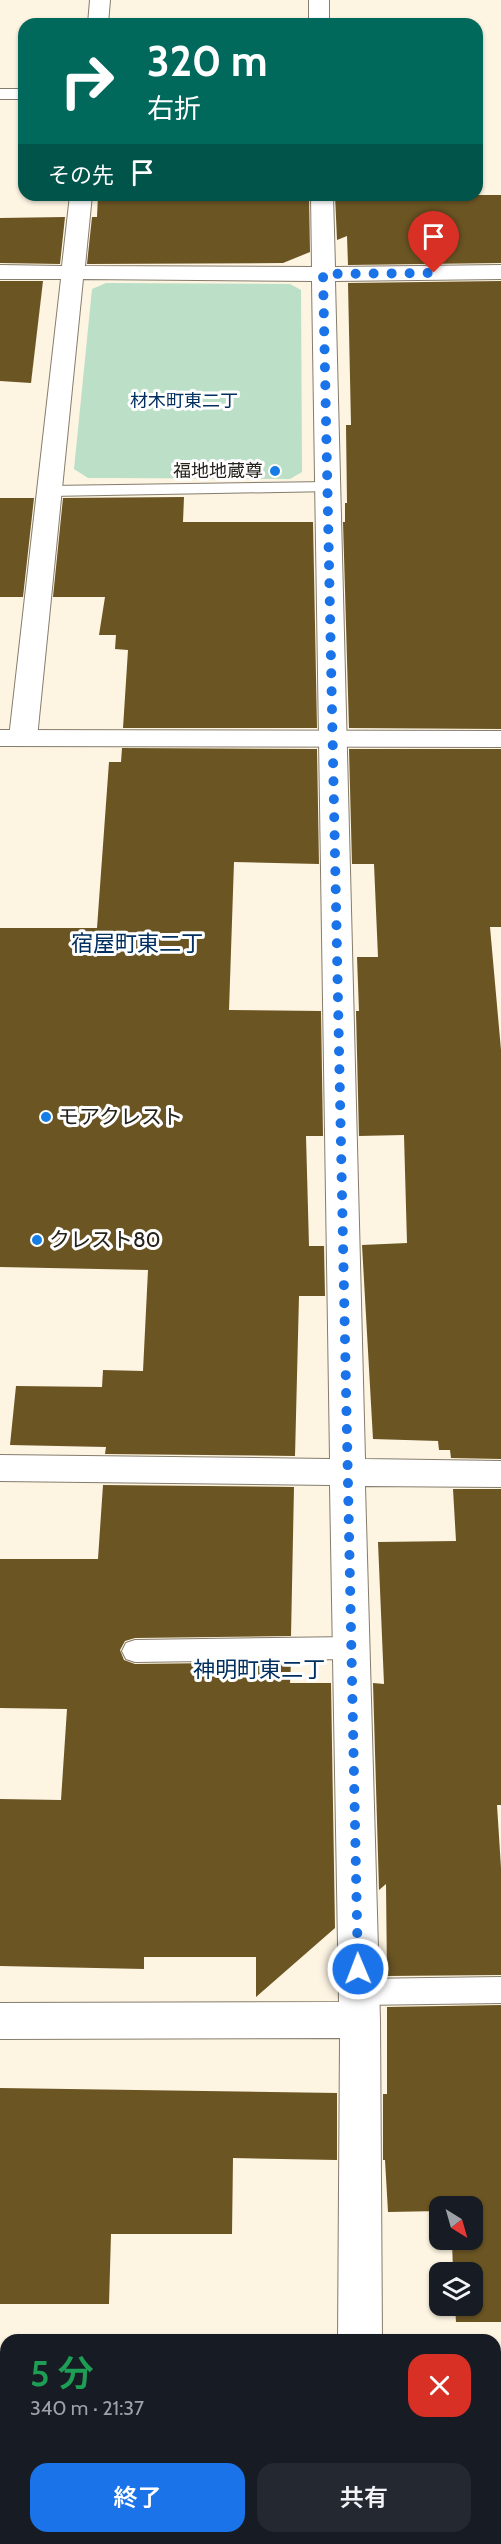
<!DOCTYPE html>
<html lang="ja">
<head>
<meta charset="utf-8">
<style>
	:root { --surface:#171b24; --page:#242831; --text:#f1f3f6; --muted:#9ea1a6; --accent:#1a73e8 }
	body { margin:0; font-family:Cabin,"Noto Sans JP",sans-serif; background:var(--page); color:var(--text); height:100vh; display:flex; flex-direction:column; font-size:22px; white-space:nowrap }
	* { box-sizing:border-box; margin:0 }
	p { font-size:20px; color:var(--muted) }
	.icon { flex:none; width:33px; height:33px; fill:none; stroke:currentColor; stroke-width:2; stroke-linecap:round; stroke-linejoin:round }
	.map { position:relative; flex:1; overflow:hidden }
	.details { position:absolute; left:0px; top:2334px; width:501px; height:210px; display:flex; flex-direction:column; background:var(--surface); border-radius:18px 18px 0 0; box-shadow:0 2px 4px #0004 }
	.details>* { flex:none }
	.hud { position:absolute; left:18px; top:18px; width:465px; height:183px; border-radius:18px; box-shadow:0 2px 4px #0004; background:#00695c; color:#fff; overflow:hidden }
	.needle { width:39px; rotate:143deg }
	.buttons { position:absolute; left:429px; top:2196px; display:grid; gap:12px }
	.buttons a { display:grid; place-items:center; width:54px; height:54px; border-radius:12px; background:var(--surface); box-shadow:0 2px 4px #0004; font-size:30px }
	.pin { position:absolute; display:grid; place-items:center; width:51px; height:51px; color:#fff; margin:-62px -26px; border-radius:50% 50% 50% 0; rotate:-45deg; box-shadow:0 0 6px #0007 }
	.pin .icon { rotate:45deg }
	.me { position:absolute; width:66px; margin:-33px; rotate:359deg; stroke-linejoin:round; filter:drop-shadow(0 0 4px #0008) }
	.turn { display:flex; align-items:center; gap:21px; height:126px; padding:0 30px; font-size:27px }
	.turn .icon { width:78px; height:78px; stroke-width:2.5 }
	.turn b { display:block; font-size:42px; line-height:51px }
	.then { display:flex; align-items:center; height:57px; padding:0 30px; background:#0003; gap:12px; font-size:22px }
	.round { display:grid; place-items:center; flex:none; width:63px; height:63px; border-radius:18px; background:var(--page) }
	.summary { display:flex; align-items:center; justify-content:space-between; height:102px; padding:0 30px }
	h1 { font-size:36px; font-weight:600; line-height:45px; color:#1e9e55 }
	.action { display:flex; gap:12px; margin-top:auto; padding:12px 30px }
	.action a { flex:1; height:69px; border-radius:18px; background:var(--accent); color:#fff; font-size:24px; font-weight:600; line-height:69px; text-align:center }
	.action a+a { background:var(--page); color:var(--text) }
	.map>svg:first-child { display:block }
	.green { fill:#bcdfc7 }
	.building { fill:#6b5523 }
	.lines { fill:none; stroke-linecap:round; stroke-linejoin:round }
	.service-casing { stroke:#857c6c; stroke-width:2 }
	.minor-casing { stroke:#857c6c; stroke-width:2 }
	.tertiary-casing { stroke:#857c6c; stroke-width:2 }
	.service { fill:#fff; fill-rule:evenodd }
	.minor { fill:#fff; fill-rule:evenodd }
	.tertiary { fill:#fff; fill-rule:evenodd }
	.route { stroke:#1a73e8; stroke-width:10; stroke-dasharray:0 18 }
	.poi-dot { fill:#157de5; stroke:#fff; stroke-width:2 }
	.labels { text-anchor:middle; stroke-width:6; stroke-linejoin:round; paint-order:stroke }
	.far-neighbourhood-label { font-size:18px; fill:#002f60; stroke:#fff }
	.far-poi-label { font-size:18px; fill:#25221b; stroke:#fff; text-anchor:end }
	.poi-label { font-size:21px; fill:#25221b; stroke:#fff; text-anchor:start }
	.neighbourhood-label { font-size:22px; fill:#002f60; stroke:#fff }
</style>
</head>
<body>
<div class="map">
<svg width="501" height="2544" viewBox="0 0 501 2544">
	<rect width="100%" height="100%" fill="#fdf4e2"/>
	<polygon class="green" points="106,283 290,284 301,290 302,472 290,479 108,478 88,478 74,469 92,289"/>
	<g class="building">
		<polygon points="98,195 309,195 310,252 283,263 87,264 92,217 97,217"/>
		<polygon points="335,195 501,195 501,263 348,265 347,236 337,240"/>
		<polygon points="65,217 60,264 0,263 0,218"/>
		<polygon points="0,281 43,281 31,383 0,381"/>
		<polygon points="501,281 501,729 349,728 343,522 345,522 345,503 347,503 346,425 351,425 348,283"/>
		<polygon points="184,497 183,522 313,522 317,728 123,728 128,650 115,649 116,635 99,635 105,597 53,597 63,498"/>
		<polygon points="0,498 34,498 23,597 0,597"/>
		<polygon points="122,748 317,749 319,864 234,862 229,1010 321,1011 323,1136 306,1136 309,1246 324,1246 325,1296 299,1296 295,1456 105,1454 106,1447 10,1445 16,1386 102,1387 103,1370 143,1371 148,1270 0,1267 0,928 97,928 109,762 121,762"/>
		<polygon points="349,749 501,749 501,927 490,927 501,1050 501,1459 451,1458 450,1450 439,1450 438,1441 373,1439 362,1245 407,1243 404,1135 359,1136 356,1011 359,1011 357,957 378,957 374,864 352,864"/>
		<polygon points="103,1485 294,1487 291,1636 135,1638 125,1641 120,1650 124,1660 135,1664 291,1662 290,1683 331,1683 335,1928 256,1997 256,1957 144,1957 144,1969 0,1966 0,1799 61,1800 67,1709 0,1708 0,1559 98,1559"/>
		<polygon points="453,1489 501,1489 501,1805 497,1805 501,1868 501,1975 387,1976 386,1884 379,1890 373,1683 384,1684 378,1542 456,1541"/>
		<polygon points="501,2005 501,2322 456,2322 455,2306 472,2306 472,2272 453,2272 452,2240 472,2240 472,2206 440,2206 440,2211 388,2212 385,2160 383,2160 383,2094 387,2094 387,2007"/>
		<polygon points="0,2088 337,2093 337,2160 233,2158 232,2234 111,2234 109,2304 0,2304"/>
	</g>
	<g class="lines">
		<g class="service-casing">
			<g id="service">
				<rect x="0" y="89" width="24" height="10"/>
				<polygon points="327,482 333,483 336,487 333,491 50,496 44,495 41,491 44,487 50,486"/>
				<polygon points="352,1637 361,1640 365,1648 361,1656 352,1659 135,1662 126,1659 122,1651 126,1643 135,1640"/>
				<polygon points="501,1977 501,2003 359,2005 349,2001 344,1992 349,1983 359,1979"/>
			</g>
		</g>
		<g class="minor-casing">
			<g id="minor">
				<polygon points="90,0 110,0 108,24 88,24"/>
				<rect x="309" y="0" width="20" height="24"/>
				<polygon points="70,195 92,195 85,266 312,267 311,195 333,195 335,267 501,265 501,279 335,281 365,1459 501,1461 501,1487 365,1486 380,2020 382,2340 338,2340 340,2038 0,2039 0,2003 339,2002 330,1485 0,1481 0,1455 330,1459 312,281 83,279 37,738 33,744 23,746 13,744 9,738 61,279 0,279 0,265 62,266"/>
				<rect x="337" y="2538" width="46" height="6"/>
			</g>
		</g>
		<g class="tertiary-casing">
			<polygon id="tertiary" points="0,730 501,731 501,747 0,746"/>
		</g>
		<use href="#service" class="service"/>
		<use href="#minor" class="minor"/>
		<use href="#tertiary" class="tertiary"/>
	</g>
	<g class="lines">
		<polyline class="route" points="358,1969 323,274 434,273"/>
	</g>
	<g class="poi-dot">
		<circle cx="275" cy="471" r="6"/>
		<circle cx="46" cy="1117" r="6"/>
		<circle cx="37" cy="1240" r="6"/>
	</g>
	<g class="labels">
		<g class="far-neighbourhood-label">
			<text x="184" y="407">材木町東二丁</text>
		</g>
		<g class="far-poi-label">
			<text x="263" y="477">福地地蔵尊</text>
		</g>
		<g class="poi-label">
			<text x="58" y="1124">モアクレスト</text>
			<text x="49" y="1247">クレスト80</text>
		</g>
		<g class="neighbourhood-label">
			<text x="137" y="951">宿屋町東二丁</text>
			<text x="259" y="1677">神明町東二丁</text>
		</g>
	</g>
</svg>
<div class="buttons">
<a><svg class="needle" viewBox="-14 -14 28 28"><path d="M0-13l5 13h-10z" fill="#e53935"/><path d="M0 13l5-13h-10z" fill="#9ea1a6"/></svg></a>
<a><svg class="icon" aria-label="layers" viewBox="0 0 24 24"><path d="M12 4l9 5-9 5-9-5zM3 14l9 5 9-5"/></svg></a>
</div>
<div class="pin" style="left:434px;top:273px;background:#d93025"><svg class="icon" aria-label="arrive" viewBox="0 0 24 24"><path d="M6 21V4h12l-3 4 3 4H6"/></svg></div>
<svg class="me" style="left:358px;top:1969px" viewBox="-20 -20 40 40"><circle r="17" fill="#1a73e8" stroke="#fff" stroke-width="3"/><path d="M0-11L8 9 0 5-8 9z" fill="#fff"/></svg>
<div class="hud">
<div class="turn"><svg class="icon" aria-label="right" viewBox="0 0 24 24"><path d="M7 20v-9h11M14 6l5 5-5 5"/></svg><div><b>320 m</b>右折</div></div>
<div class="then">その先<svg class="icon" aria-label="arrive" viewBox="0 0 24 24"><path d="M6 21V4h12l-3 4 3 4H6"/></svg></div>
</div>
<section class="details">
<div class="summary"><div><h1>5 分</h1><p>340 m · 21:37</p></div><a class="round" style="background:#d93025;color:#fff"><svg class="icon" aria-label="close" viewBox="0 0 24 24"><path d="M6 6l12 12M18 6L6 18"/></svg></a></div>
<div class="action"><a>終了</a><a>共有</a></div>
</section>
</div>
</body>
</html>
